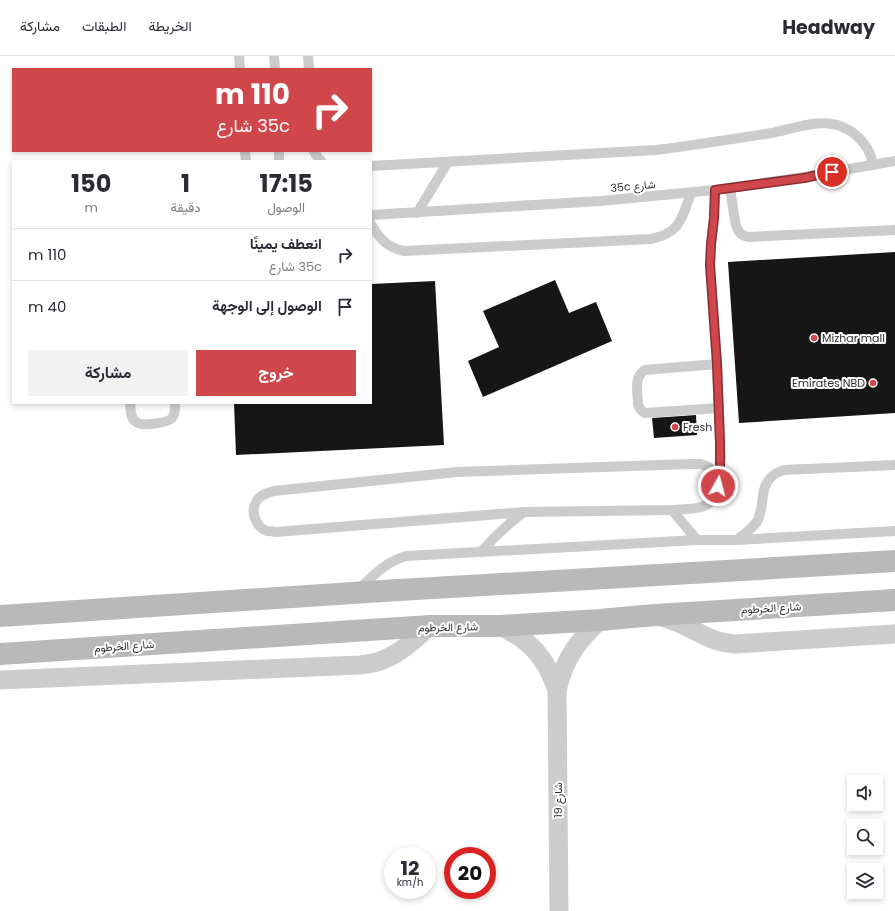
<!DOCTYPE html>
<html lang="ar">
<head>
<meta charset="utf-8">
<style>
	:root { --surface:#fff; --page:#f2f2f3; --text:#2b2b33; --muted:#7c7c81; --line:#e1e1e2; --accent:#d0474b }
	body { margin:0; font-family:Poppins,Vazirmatn,sans-serif; background:var(--page); color:var(--text); direction:rtl; height:100vh; display:flex; flex-direction:column; font-size:15px; white-space:nowrap }
	* { box-sizing:border-box; margin:0 }
	p { font-size:13px; color:var(--muted) }
	.icon { flex:none; width:22px; height:22px; fill:none; stroke:currentColor; stroke-width:2; stroke-linecap:round; stroke-linejoin:round }
	.map { position:relative; flex:1; overflow:hidden; direction:ltr }
	.drawer { position:absolute; left:12px; top:104px; width:360px; height:244px; display:flex; flex-direction:column; background:var(--surface); border-radius:0px; box-shadow:0 2px 6px #0003; direction:rtl }
	.drawer>* { flex:none }
	.banner { position:absolute; left:12px; top:12px; width:360px; height:84px; border-radius:0px; box-shadow:0 2px 6px #0003; direction:rtl; background:#d0474b; color:#fff; overflow:hidden }
	.tools { position:absolute; left:847px; top:719px; display:grid; gap:8px }
	.tools a { display:grid; place-items:center; width:36px; height:36px; border-radius:0px; background:var(--surface); box-shadow:0 2px 6px #0003; font-size:20px }
	.speed { position:absolute; left:384px; top:791px; display:flex; gap:8px; font-size:20px; font-weight:700; text-align:center }
	.speed>* { display:grid; place-content:center; width:52px; height:52px; border-radius:50%; background:var(--surface); box-shadow:0 2px 6px #0003; line-height:1 }
	.speed small { font-size:10px; font-weight:400 }
	.speed .limit { border:6px solid #d22; background:#fff; color:#111 }
	.pin { position:absolute; display:grid; place-items:center; width:34px; height:34px; color:#fff; margin:-17px; border:2px solid #fff; border-radius:50%; box-shadow:0 1px 4px #0007 }
	.me { position:absolute; width:44px; margin:-22px; rotate:7deg; stroke-linejoin:round; filter:drop-shadow(0 0 3px #0008) }
	.turn { display:flex; align-items:center; gap:14px; height:84px; padding:0 16px; font-size:18px }
	.turn .icon { width:52px; height:52px; stroke-width:2.5 }
	.turn b { display:block; font-size:28px; line-height:34px }
	.eta { display:flex; justify-content:space-evenly; align-items:center; height:68px; text-align:center }
	.eta b { font-size:24px; font-weight:700; line-height:28px }
	.cta { display:flex; gap:8px; margin-top:auto; padding:8px 16px }
	.cta a { flex:1; height:46px; border-radius:0px; background:var(--accent); color:#fff; font-size:16px; font-weight:700; line-height:46px; text-align:center }
	.cta a+a { background:var(--page); color:var(--text) }
	ul { padding:0; list-style:none }
	li { display:flex; align-items:center; gap:12px; height:52px; padding:0 16px; border-top:1px solid var(--line) }
	li div { flex:1 }
	li b { display:block; font-size:15px }
	li em { font-style:normal }
	header { display:flex; align-items:center; gap:24px; box-sizing:border-box; height:56px; padding:0 20px; background:var(--surface); border-bottom:1px solid var(--line) }
	header strong { font-size:19px }
	nav { display:flex; gap:22px; margin-inline-start:auto; font-size:14px }
	.map>svg:first-child { display:block }
	.building { fill:#161616 }
	.lines { fill:none; stroke-linecap:round; stroke-linejoin:round }
	.lane { stroke:#ccc; stroke-width:10 }
	.street { stroke:#ccc; stroke-width:19 }
	.secondary { stroke:#b9b9b9; stroke-width:22 }
	.route-casing { stroke:#872e31; stroke-width:10 }
	.route { stroke:#d0474b; stroke-width:7 }
	.poi-dot { fill:#d0474b; stroke:#fff; stroke-width:1.5 }
	.labels { text-anchor:middle; stroke-width:4; stroke-linejoin:round; paint-order:stroke }
	.street-label { font-size:11px; fill:#2f2f2f; stroke:#fff }
	.poi-label { font-size:11px; fill:#2f2f2f; stroke:#fff; text-anchor:start }
</style>
</head>
<body>
<header>
<strong>Headway</strong>
<nav><a>الخريطة</a><a>الطبقات</a><a>مشاركة</a></nav>
</header>
<div class="map">
<svg width="895" height="855" viewBox="0 0 895 855">
	<rect width="100%" height="100%" fill="#fff"/>
	<g class="building">
		<polygon points="895,196 895,357 739,367 728,206"/>
		<polygon points="555,224 569,257 596,246 612,285 483,341 468,305 499,291 483,255"/>
		<polygon points="435,225 444,389 236,399 234,347 371,347 371,228"/>
		<polygon points="696,359 697,379 654,382 652,362"/>
	</g>
	<g class="lines">
		<g class="lane">
			<polyline points="239,0 240,13"/>
			<polyline points="274,0 275,13"/>
			<polyline points="308,0 309,13"/>
			<polyline points="245,95 246,105"/>
			<polyline points="279,95 279,105"/>
			<polyline points="314,95 318,102 321,105"/>
			<path d="M371 110 656 94C695 89 733 83 772 77 791 73 813 65 832 68 847 70 861 81 868 94 871 99 872 104 873 109"/>
			<path d="M730 132C732 141 734 168 738 174 740 178 744 180 748 181L895 174"/>
			<polyline points="715,134 714,162 711,188 710,209 717,308 720,386 721,401 718,428"/>
			<polyline points="417,157 448,106"/>
			<polyline points="371,159 600,145 715,134 804,121 895,105"/>
			<path d="M371 168C380 183 386 191 404 195L651 183C681 177 682 161 691 137"/>
			<path d="M717 308 645 314C633 321 638 337 638 348 639 353 641 355 645 357L719 352"/>
			<path d="M130 347C131 352 130 358 133 363 135 366 137 367 141 368 147 369 168 367 172 362 176 358 175 352 175 347"/>
			<path d="M691 408C694 408 698 408 701 408 721 413 723 440 706 449 698 454 681 453 672 454L524 456 276 476C273 475 269 475 267 475 256 471 250 456 256 446 259 439 267 437 274 435L457 416Z"/>
			<polyline points="672,454 697,484"/>
			<path d="M738 483C745 478 753 472 758 464 760 459 761 453 762 448 763 431 767 419 784 414L895 409"/>
			<path d="M481 496C494 481 508 468 524 456"/>
			<path d="M359 533C375 518 384 507 406 500L697 484H737L895 475"/>
		</g>
		<g class="street">
			<path d="M658 560C665 562 672 564 679 567 700 576 710 586 735 588L895 578"/>
			<path d="M499 570C530 583 546 602 557 634"/>
			<path d="M0 624 360 609C369 608 377 607 385 603 402 596 416 582 430 570"/>
			<path d="M559 855 557 634C565 602 577 586 600 564"/>
		</g>
		<g class="secondary">
			<path d="M0 560C298 540 597 521 895 505"/>
			<polyline points="0,598 430,570 499,570 600,564 655,559 895,544"/>
		</g>
	</g>
	<g class="lines">
		<g class="route-casing">
			<polyline id="route" points="718,430 720,416 720,386 717,308 710,209 711,188 714,162 715,134 804,122 832,116"/>
		</g>
		<use href="#route" class="route"/>
	</g>
	<g class="poi-dot">
		<circle cx="814" cy="282" r="4"/>
		<circle cx="873" cy="327" r="4"/>
		<circle cx="675" cy="371" r="4"/>
	</g>
	<g class="labels">
		<g class="street-label">
			<text transform="translate(633 130) rotate(-5)" y="4">35c شارع</text>
			<text transform="translate(771 552) rotate(-3)" y="4">شارع الخرطوم</text>
			<text transform="translate(448 571) rotate(-1)" y="4">شارع الخرطوم</text>
			<text transform="translate(124 590) rotate(-4)" y="4">شارع الخرطوم</text>
			<text transform="translate(558 744) rotate(-90)" y="4">شارع 19</text>
		</g>
		<g class="poi-label">
			<text x="822" y="286">Mizhar mall</text>
			<text x="865" y="331" text-anchor="end">Emirates NBD</text>
			<text x="683" y="375">Fresh</text>
		</g>
	</g>
</svg>
<div class="tools">
<a><svg class="icon" aria-label="sound" viewBox="0 0 24 24"><path d="M4 9h4l5-4v14l-5-4H4zM17 9q2 3 0 6"/></svg></a>
<a><svg class="icon" aria-label="search" viewBox="0 0 24 24"><circle cx="10" cy="10" r="6"/><path d="M15 15l6 6"/></svg></a>
<a><svg class="icon" aria-label="layers" viewBox="0 0 24 24"><path d="M12 4l9 5-9 5-9-5zM3 14l9 5 9-5"/></svg></a>
</div>
<div class="speed"><div>12<small>km/h</small></div><div class="limit">20</div></div>
<div class="pin" style="left:832px;top:116px;background:#d93025"><svg class="icon" aria-label="arrive" viewBox="0 0 24 24"><path d="M6 21V4h12l-3 4 3 4H6"/></svg></div>
<svg class="me" style="left:718px;top:430px" viewBox="-20 -20 40 40"><circle r="17" fill="#d0474b" stroke="#fff" stroke-width="3"/><path d="M0-11L8 9 0 5-8 9z" fill="#fff"/></svg>
<div class="banner">
<div class="turn"><svg class="icon" aria-label="right" viewBox="0 0 24 24"><path d="M7 20v-9h11M14 6l5 5-5 5"/></svg><div><b>110 m</b>35c شارع</div></div>
</div>
<section class="drawer">
<div class="eta">
<div><b>17:15</b><p>الوصول</p></div>
<div><b>1</b><p>دقيقة</p></div>
<div><b>150</b><p>m</p></div>
</div>
<ul>
<li><svg class="icon" aria-label="right" viewBox="0 0 24 24"><path d="M7 20v-9h11M14 6l5 5-5 5"/></svg><div><b>انعطف يمينًا</b><p>35c شارع</p></div><em>110 m</em></li>
<li><svg class="icon" aria-label="arrive" viewBox="0 0 24 24"><path d="M6 21V4h12l-3 4 3 4H6"/></svg><div><b>الوصول إلى الوجهة</b></div><em>40 m</em></li>
</ul>
<div class="cta"><a>خروج</a><a>مشاركة</a></div>
</section>
</div>
</body>
</html>
